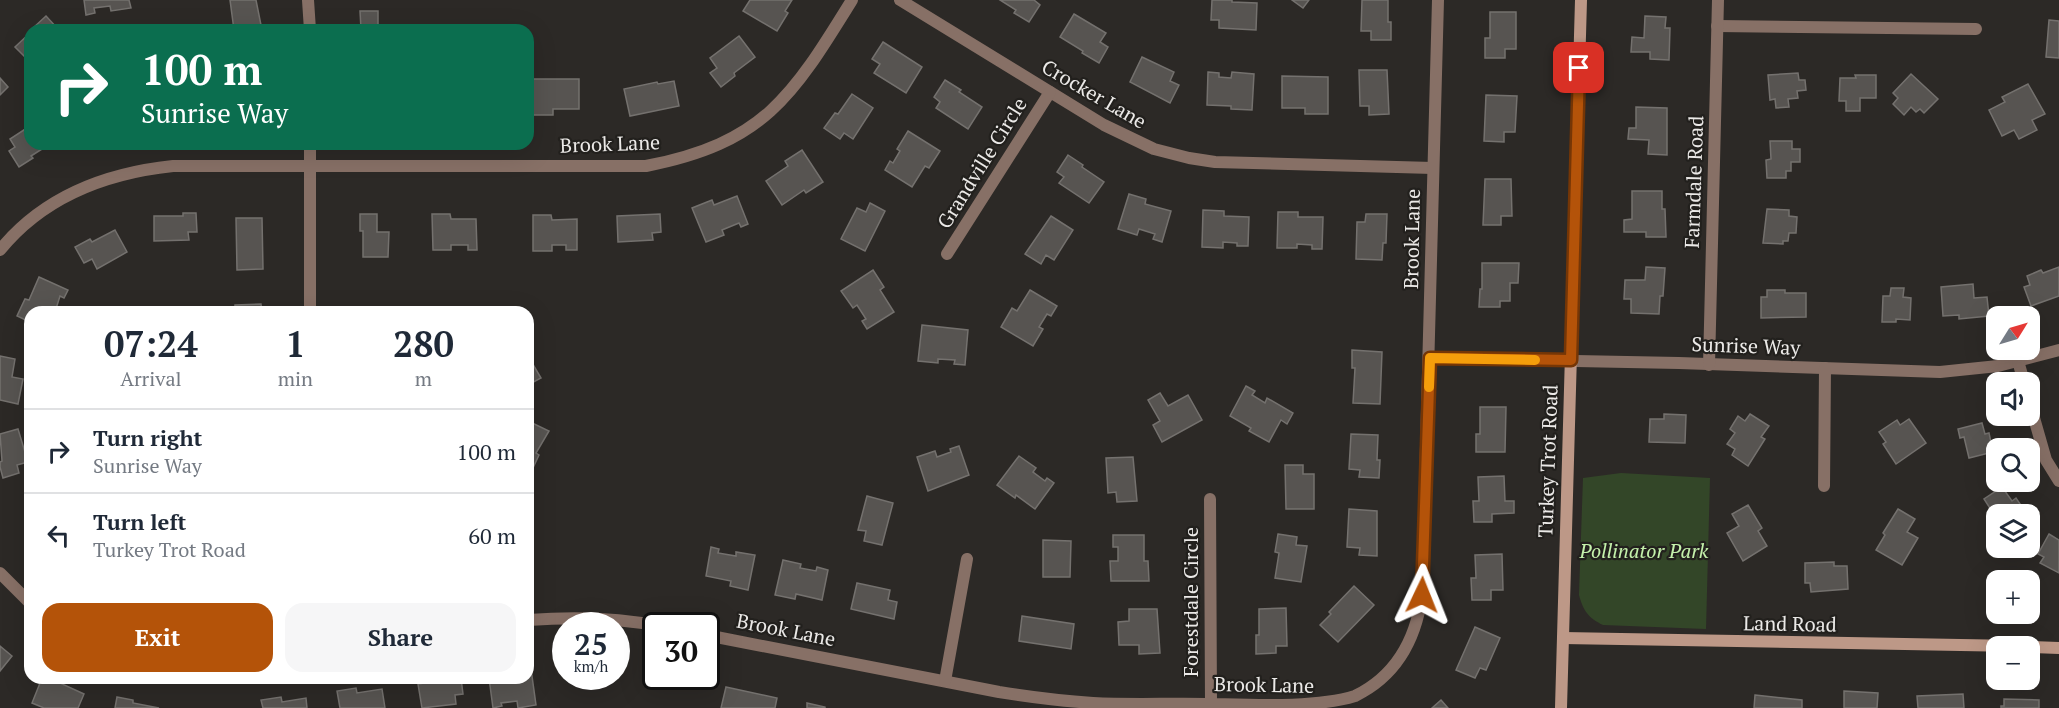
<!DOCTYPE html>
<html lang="en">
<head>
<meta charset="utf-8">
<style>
	:root { --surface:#fff; --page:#f6f6f7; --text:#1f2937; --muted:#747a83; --line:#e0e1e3; --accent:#b45309 }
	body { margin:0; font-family:"PT Serif",serif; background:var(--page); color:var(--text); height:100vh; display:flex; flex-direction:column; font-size:22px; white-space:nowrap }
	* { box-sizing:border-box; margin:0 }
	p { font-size:20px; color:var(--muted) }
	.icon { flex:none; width:33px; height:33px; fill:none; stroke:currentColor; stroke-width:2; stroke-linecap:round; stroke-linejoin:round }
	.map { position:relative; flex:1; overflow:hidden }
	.panel { position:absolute; left:24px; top:306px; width:510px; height:378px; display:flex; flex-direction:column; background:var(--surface); border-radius:18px; box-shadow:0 6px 24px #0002 }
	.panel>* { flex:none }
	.banner { position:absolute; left:24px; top:24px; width:510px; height:126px; border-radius:18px; box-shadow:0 6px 24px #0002; background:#0b6e4f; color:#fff; overflow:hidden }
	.needle { width:39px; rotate:53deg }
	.buttons { position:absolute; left:1986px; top:306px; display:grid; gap:12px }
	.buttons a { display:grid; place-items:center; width:54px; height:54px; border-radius:12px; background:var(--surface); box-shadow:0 6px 24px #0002; font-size:30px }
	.speed { position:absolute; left:552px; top:612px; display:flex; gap:12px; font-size:30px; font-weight:700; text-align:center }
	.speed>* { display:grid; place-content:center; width:78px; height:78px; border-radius:50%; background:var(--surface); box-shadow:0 6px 24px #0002; line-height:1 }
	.speed small { font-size:15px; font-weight:400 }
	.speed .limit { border:3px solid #111; border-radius:9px; background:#fff; color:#111 }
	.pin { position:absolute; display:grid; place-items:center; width:51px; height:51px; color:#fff; margin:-26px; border-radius:12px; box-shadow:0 3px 9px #0006 }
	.me { position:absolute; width:66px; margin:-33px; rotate:2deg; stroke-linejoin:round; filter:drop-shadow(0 0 4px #0008) }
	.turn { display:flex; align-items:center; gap:21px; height:126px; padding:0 18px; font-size:27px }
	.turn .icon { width:78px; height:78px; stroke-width:2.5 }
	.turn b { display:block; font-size:42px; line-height:51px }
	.eta { display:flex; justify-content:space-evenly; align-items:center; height:102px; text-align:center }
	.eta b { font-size:36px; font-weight:700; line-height:42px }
	.primary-button { display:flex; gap:12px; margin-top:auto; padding:12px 18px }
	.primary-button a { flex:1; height:69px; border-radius:18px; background:var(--accent); color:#fff; font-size:24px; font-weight:700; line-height:69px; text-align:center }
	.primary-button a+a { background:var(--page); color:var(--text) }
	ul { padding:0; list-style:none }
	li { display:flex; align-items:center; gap:18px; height:84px; padding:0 18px; border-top:2px solid var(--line) }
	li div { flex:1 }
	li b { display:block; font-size:22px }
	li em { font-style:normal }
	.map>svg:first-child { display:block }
	.green { fill:#334628 }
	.building { fill:#575451; stroke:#74716e; stroke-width:1.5 }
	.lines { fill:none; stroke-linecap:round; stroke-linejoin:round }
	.street { stroke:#877066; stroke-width:12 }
	.secondary { stroke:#bd9887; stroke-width:12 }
	.route-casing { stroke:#753606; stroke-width:15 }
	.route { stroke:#b45309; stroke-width:10 }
	.slow { stroke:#f59e0b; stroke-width:10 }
	.labels { text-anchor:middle; stroke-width:4.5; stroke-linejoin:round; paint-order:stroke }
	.street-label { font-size:20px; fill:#ebe9e7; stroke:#22201d }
	.park-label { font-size:20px; font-style:italic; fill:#c4f1ab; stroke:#22201d }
</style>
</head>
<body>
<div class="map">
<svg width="2059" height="708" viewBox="0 0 2059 708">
	<rect width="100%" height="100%" fill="#2c2926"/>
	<path class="green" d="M1621 473 1710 478 1706 629 1603 625C1588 618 1583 610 1579 595L1583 478Z"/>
	<g class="building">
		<polygon points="84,0 129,0 131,8 111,11 110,6 94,8 95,13 86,15"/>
		<polygon points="230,0 256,0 262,30 234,30"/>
		<polygon points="750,0 792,0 785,11 788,13 777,31 743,11"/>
		<polygon points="1000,0 1034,0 1040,5 1029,22 1014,13 1016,10"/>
		<polygon points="1212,0 1232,0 1232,2 1257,3 1256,30 1219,28 1219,20 1211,20"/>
		<polygon points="1292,0 1309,0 1303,8"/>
		<polygon points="1362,0 1388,0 1388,22 1391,22 1391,40 1371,40 1371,31 1361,31"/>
		<polygon points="360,11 378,11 378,29 390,30 361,29"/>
		<polygon points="1490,12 1516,12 1516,49 1505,49 1505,58 1485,58 1485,38 1490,38"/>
		<polygon points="1074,14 1106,33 1100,42 1108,47 1099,63 1082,53 1083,51 1060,37"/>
		<polygon points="46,16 58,29 33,30 33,28"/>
		<polygon points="1645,16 1666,17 1665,28 1670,28 1669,60 1650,59 1650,52 1631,52 1632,37 1644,38"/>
		<polygon points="2049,20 2059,21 2059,58 2046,57"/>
		<polygon points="30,33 30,62 15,47"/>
		<polygon points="739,36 755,57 734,73 735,76 721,87 710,73 717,68 710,58"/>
		<polygon points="883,42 922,67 906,93 874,73 880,64 872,59"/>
		<polygon points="1142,57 1174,72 1170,81 1179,85 1170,103 1130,82"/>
		<polygon points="1359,70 1387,70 1389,114 1369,115 1369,106 1360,106"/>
		<polygon points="1208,72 1219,73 1219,77 1231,78 1232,72 1254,74 1252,110 1231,109 1231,106 1207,105"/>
		<polygon points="1798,73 1799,80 1805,80 1806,90 1797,91 1798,98 1788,99 1789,107 1776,108 1775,99 1770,100 1768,75"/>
		<polygon points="1911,74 1938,99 1924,113 1920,109 1916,112 1911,107 1904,115 1893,104 1898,98 1893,93"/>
		<polygon points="1855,75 1876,75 1876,98 1860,98 1860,111 1846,111 1846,101 1839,101 1840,78 1856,78"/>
		<polygon points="1282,76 1328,77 1328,114 1305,114 1305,108 1282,108"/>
		<polygon points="0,78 8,87 0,95"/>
		<polygon points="533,79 579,79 579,109 553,109 553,115 533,115"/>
		<polygon points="945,80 961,90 959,92 982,107 968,129 936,108 940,102 934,97"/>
		<polygon points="674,81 679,106 630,116 624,89 657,82 658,84"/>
		<polygon points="2028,84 2045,114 2032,120 2037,130 2019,139 2014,130 2002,136 1989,110 2005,102 2002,97"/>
		<polygon points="852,94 873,108 853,139 844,133 840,139 824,128 835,113 838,114"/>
		<polygon points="1486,95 1517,96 1515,132 1504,132 1504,142 1484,141"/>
		<polygon points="1636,107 1667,108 1667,155 1648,154 1649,140 1628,139 1629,128 1636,128"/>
		<polygon points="30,126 30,144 50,144 31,156 33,158 19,167 9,151 15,147 10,139"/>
		<polygon points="908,131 940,151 929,168 925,166 912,187 885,170 890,161 893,163 900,151 897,149"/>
		<polygon points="1770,141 1792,141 1792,149 1800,149 1800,162 1791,162 1791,171 1786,171 1786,178 1767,178 1766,160 1771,159"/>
		<polygon points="802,150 823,182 806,193 804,190 782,205 766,181 788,166 785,161"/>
		<polygon points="1068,155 1083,165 1082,167 1104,182 1089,203 1059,183 1064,177 1057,172"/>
		<polygon points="1485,179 1511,179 1512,216 1501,216 1501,225 1483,225"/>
		<polygon points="1632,191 1662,191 1662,209 1665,209 1666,237 1646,237 1646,232 1624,232 1624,220 1632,219"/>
		<polygon points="1129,194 1146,199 1145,204 1171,211 1162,242 1153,239 1155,234 1139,229 1137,235 1118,229"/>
		<polygon points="737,196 748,224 741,227 739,223 722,230 724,235 706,242 692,208 712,200 714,205"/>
		<polygon points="870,203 885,211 865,251 841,239 857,208 866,212"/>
		<polygon points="1767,209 1789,210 1789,216 1797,217 1796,233 1789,233 1788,241 1783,241 1783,244 1763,243"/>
		<polygon points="1203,210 1224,211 1224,216 1249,217 1248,246 1237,246 1237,243 1223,242 1223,248 1202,247"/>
		<polygon points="1278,212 1298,212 1298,217 1323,217 1322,249 1312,249 1312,245 1297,244 1297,248 1277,248"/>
		<polygon points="183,213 196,213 197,232 188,232 189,240 154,241 154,216 183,216"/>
		<polygon points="360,214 377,214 377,232 389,232 388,257 363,257 363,231 360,231"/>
		<polygon points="432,214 450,214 451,219 476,219 477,250 468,250 468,245 451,245 451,250 433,250"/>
		<polygon points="660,214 661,232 652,233 653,240 618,242 617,216"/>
		<polygon points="1366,214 1387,214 1386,243 1383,243 1382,260 1356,259 1357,222 1365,222"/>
		<polygon points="533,215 551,215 552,220 577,219 577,250 566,250 566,245 552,245 552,251 533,251"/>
		<polygon points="1051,216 1073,230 1054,260 1046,255 1041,264 1025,254"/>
		<polygon points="236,218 262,218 263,269 237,270"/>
		<polygon points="115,230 127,252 97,269 92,259 84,263 75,247 90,239 92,242"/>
		<polygon points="1482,263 1519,263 1518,283 1510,283 1510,301 1500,301 1500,307 1479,307 1480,289 1482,289"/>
		<polygon points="1646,267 1665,268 1663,296 1660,296 1659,314 1631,313 1631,299 1624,299 1625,280 1645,280"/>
		<polygon points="2059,267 2059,296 2031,306 2024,287 2030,285 2027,276 2041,270 2043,273"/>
		<polygon points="873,270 884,287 880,290 894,312 867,329 862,321 866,319 857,305 853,308 841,291"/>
		<polygon points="39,277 68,290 64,298 60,296 55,312 30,312 30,322 17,316 25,299 29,300"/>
		<polygon points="1973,284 1974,298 1987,297 1989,316 1959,319 1959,315 1943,316 1941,287"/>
		<polygon points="1891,288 1904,288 1903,297 1911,298 1910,320 1896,319 1896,322 1882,322 1883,296 1890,296"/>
		<polygon points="1030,290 1057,306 1051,316 1047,314 1039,327 1043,329 1033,346 1001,327 1012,308 1017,311"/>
		<polygon points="1767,290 1785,290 1785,293 1806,293 1806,317 1761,318 1761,297 1767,297"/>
		<polygon points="261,304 262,312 235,312 235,305"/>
		<polygon points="205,307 205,312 169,312 169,308"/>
		<polygon points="456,307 457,312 423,312 423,311"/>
		<polygon points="922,325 968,330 965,365 954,364 955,360 938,359 938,363 918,361"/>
		<polygon points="1352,350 1382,352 1380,404 1353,403 1355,368 1352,368"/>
		<polygon points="0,356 15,359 12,377 23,379 18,404 0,400"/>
		<polygon points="528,356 541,378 528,385"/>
		<polygon points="1246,386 1255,391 1252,395 1265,403 1267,398 1293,413 1287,424 1281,420 1269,442 1249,431 1251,428 1230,416"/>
		<polygon points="1160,393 1168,406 1188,395 1202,420 1162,442 1153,425 1160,421 1148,400"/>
		<polygon points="1480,407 1506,407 1505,452 1476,452 1476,434 1480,434"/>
		<polygon points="1664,414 1686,415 1685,443 1649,442 1650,419 1664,419"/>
		<polygon points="1750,414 1769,426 1761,437 1765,439 1748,466 1732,455 1735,449 1727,444 1735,433 1730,429 1738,416 1745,421"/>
		<polygon points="1909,419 1926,443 1896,464 1883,444 1886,442 1879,432 1897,420 1900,425"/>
		<polygon points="528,421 549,431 536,453 539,455 531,472 528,471"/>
		<polygon points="1982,423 1985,434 1989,433 1993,452 1969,458 1964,437 1960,438 1958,429"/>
		<polygon points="18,429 28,462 17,465 19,473 3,478 0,467 0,462 2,461 0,434"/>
		<polygon points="1351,434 1378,435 1377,460 1380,460 1379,478 1359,477 1360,470 1349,469"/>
		<polygon points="959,446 969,475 928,491 917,457 935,451 937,457 951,452 950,449"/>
		<polygon points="1019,456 1036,468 1033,472 1045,481 1047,478 1054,483 1035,509 1016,495 1015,498 997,485"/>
		<polygon points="1133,457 1137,501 1117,502 1116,492 1108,493 1106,458"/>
		<polygon points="1285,465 1303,465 1303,474 1314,474 1314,509 1286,509"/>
		<polygon points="1504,476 1505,501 1514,501 1514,513 1492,514 1492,522 1474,522 1473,501 1479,501 1478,477"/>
		<polygon points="2002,487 2012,501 2016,498 2027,514 1996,514 1996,523 1993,518 1995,516 1984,499"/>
		<polygon points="867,496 893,503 882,545 864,541 866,531 858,530"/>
		<polygon points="1748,505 1762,528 1758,531 1767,546 1743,561 1727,533 1739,526 1732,514"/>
		<polygon points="1349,509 1377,511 1377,556 1359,555 1360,548 1347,547"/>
		<polygon points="1898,509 1915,519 1907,532 1918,538 1902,565 1876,550 1885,535 1883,533"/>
		<polygon points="1278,534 1297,537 1296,545 1307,546 1301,582 1275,578 1279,553 1275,552"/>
		<polygon points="2049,534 2059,540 2059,573 2040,563 2044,557 2038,554"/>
		<polygon points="1113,535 1144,535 1144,561 1148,561 1149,581 1111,581 1110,561 1118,561 1118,547 1113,547"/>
		<polygon points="1043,540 1071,541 1070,577 1043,577"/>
		<polygon points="711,547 719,549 718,553 736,556 736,552 755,555 748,590 730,586 731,581 706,576"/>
		<polygon points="1502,554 1503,590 1491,590 1491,600 1472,600 1471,578 1476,578 1475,555"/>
		<polygon points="783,560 801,564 800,568 816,571 817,567 828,570 822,600 796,594 795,599 775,595"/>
		<polygon points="1834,562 1834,566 1847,566 1848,589 1811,592 1810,583 1805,583 1805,563"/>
		<polygon points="857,583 890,590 888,600 897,602 894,619 851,609"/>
		<polygon points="1354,586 1374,605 1338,642 1320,625 1331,614 1329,612"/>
		<polygon points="1286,608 1287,646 1276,646 1276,653 1256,654 1256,635 1259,635 1259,609"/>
		<polygon points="1129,609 1157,609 1160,653 1139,654 1139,645 1119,645 1118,622 1129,621"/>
		<polygon points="1022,616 1074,624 1071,649 1019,641"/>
		<polygon points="1475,627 1500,638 1486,670 1480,668 1475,678 1456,670"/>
		<polygon points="0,646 12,656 0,671"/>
		<polygon points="528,669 531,669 536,705 518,708 517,701 501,703 502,706 493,708 489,678 528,678"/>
		<polygon points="42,678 59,678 64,680 62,684 84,694 78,708 44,708 32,703"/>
		<polygon points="443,678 461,678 463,694 455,695 456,704 422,708 418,684 443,680"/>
		<polygon points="726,687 777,698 775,708 721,708"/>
		<polygon points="356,688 357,693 382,689 385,708 340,708 337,691"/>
		<polygon points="1844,691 1878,693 1877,708 1844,708"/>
		<polygon points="1963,694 1964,708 1918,708 1917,696"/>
		<polygon points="1755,695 1802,700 1802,708 1754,708"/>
		<polygon points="117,697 133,700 133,703 159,708 115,708"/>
		<polygon points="281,697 282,702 306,698 307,708 263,708 261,700"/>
		<polygon points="2004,699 2039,700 2039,708 2001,708 2001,706 2004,706"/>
		<polygon points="1441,700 1448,708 1432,708"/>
		<polygon points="807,703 825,707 825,708 807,708"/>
	</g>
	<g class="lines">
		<g class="street">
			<polyline points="308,0 310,30"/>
			<polyline points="900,0 1104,125 1154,149 1189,158 1215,162 1433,168"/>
			<polyline points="1717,26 1976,29"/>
			<path d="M0 250C44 196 106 173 173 166H646C764 143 792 97 852 0"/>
			<polyline points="947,254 1050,92"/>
			<polyline points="310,312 310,144"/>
			<polyline points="1430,358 1679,363 1940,372 1998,366 2059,350"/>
			<polyline points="2018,361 2024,382"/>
			<polyline points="1709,365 1718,0"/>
			<polyline points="2030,404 2046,460 2059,481"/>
			<polyline points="1824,486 1825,368"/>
			<polyline points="1210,499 1211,704"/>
			<polyline points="0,573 30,603"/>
			<path d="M528 620C571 617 615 617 657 626"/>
			<path d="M706 635 999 692C1030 697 1062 701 1093 703 1133 705 1172 703 1212 704 1255 705 1316 708 1355 696 1396 676 1416 639 1422 595L1438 0"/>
			<polyline points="945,681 967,559"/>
		</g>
		<g class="secondary">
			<polyline points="1563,638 2017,646"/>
			<polyline points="2030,647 2059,648"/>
			<polyline points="1561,708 1581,0"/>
		</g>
	</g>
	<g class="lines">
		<g class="route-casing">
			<polyline id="route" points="1422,595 1430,358 1571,360 1579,68"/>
		</g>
		<use href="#route" class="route"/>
		<polyline class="slow" points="1429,387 1430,358 1535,360"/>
	</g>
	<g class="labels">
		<g class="street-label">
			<text transform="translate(1094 94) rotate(30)" y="7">Crocker Lane</text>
			<text transform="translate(610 144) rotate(-2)" y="7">Brook Lane</text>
			<text transform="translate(982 163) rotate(-58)" y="7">Grandville Circle</text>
			<text transform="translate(1694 182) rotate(-88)" y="7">Farmdale Road</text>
			<text transform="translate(1412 239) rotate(-89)" y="7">Brook Lane</text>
			<text transform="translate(1746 346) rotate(2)" y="7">Sunrise Way</text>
			<text transform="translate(1548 461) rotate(-88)" y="7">Turkey Trot Road</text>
			<text transform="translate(1191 602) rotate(-90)" y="7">Forestdale Circle</text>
			<text transform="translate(1790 624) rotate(1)" y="7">Land Road</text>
			<text transform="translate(786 630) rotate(11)" y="7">Brook Lane</text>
			<text transform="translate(1264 685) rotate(1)" y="7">Brook Lane</text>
		</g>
		<g class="park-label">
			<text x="1644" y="558">Pollinator Park</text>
		</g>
	</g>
</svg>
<div class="buttons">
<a><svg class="needle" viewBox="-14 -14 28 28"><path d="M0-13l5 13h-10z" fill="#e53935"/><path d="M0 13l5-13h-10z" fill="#747a83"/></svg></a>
<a><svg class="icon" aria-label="sound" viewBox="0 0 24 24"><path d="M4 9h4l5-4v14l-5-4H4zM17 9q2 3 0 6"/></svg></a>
<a><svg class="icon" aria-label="search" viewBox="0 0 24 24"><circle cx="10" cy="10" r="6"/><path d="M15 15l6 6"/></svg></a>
<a><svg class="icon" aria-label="layers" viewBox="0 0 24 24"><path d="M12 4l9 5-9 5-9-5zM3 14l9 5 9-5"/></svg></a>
<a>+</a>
<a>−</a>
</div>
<div class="speed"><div>25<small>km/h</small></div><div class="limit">30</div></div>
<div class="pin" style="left:1579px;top:68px;background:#d93025"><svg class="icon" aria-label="arrive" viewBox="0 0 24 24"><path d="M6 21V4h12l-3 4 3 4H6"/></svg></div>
<svg class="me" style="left:1422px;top:595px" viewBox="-20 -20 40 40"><path d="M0-17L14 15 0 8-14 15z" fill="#b45309" stroke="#fff" stroke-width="4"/></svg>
<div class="banner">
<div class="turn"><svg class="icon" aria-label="right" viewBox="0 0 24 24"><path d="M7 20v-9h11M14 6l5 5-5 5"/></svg><div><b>100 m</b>Sunrise Way</div></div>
</div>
<section class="panel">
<div class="eta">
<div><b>07:24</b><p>Arrival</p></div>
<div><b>1</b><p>min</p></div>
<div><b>280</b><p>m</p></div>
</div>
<ul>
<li><svg class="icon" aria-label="right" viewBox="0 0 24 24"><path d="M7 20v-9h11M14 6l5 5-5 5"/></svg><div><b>Turn right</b><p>Sunrise Way</p></div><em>100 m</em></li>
<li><svg class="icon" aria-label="left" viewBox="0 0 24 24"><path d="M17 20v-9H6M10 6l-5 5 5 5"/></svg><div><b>Turn left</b><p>Turkey Trot Road</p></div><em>60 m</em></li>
</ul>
<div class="primary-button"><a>Exit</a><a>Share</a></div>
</section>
</div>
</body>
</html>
